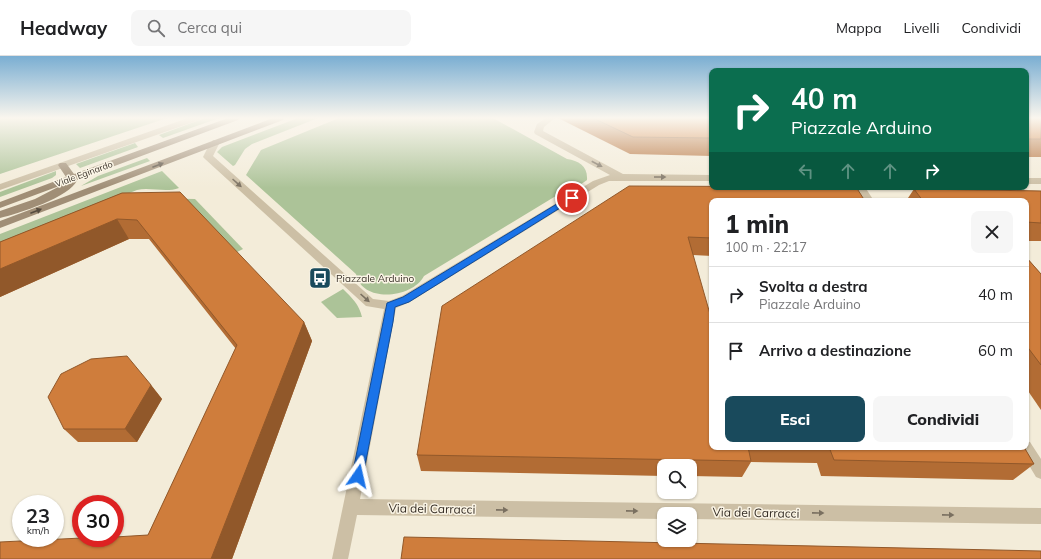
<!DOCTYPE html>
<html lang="it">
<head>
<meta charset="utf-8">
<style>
	:root { --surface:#fff; --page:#f6f6f6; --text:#202124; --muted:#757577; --line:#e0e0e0; --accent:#194a5c }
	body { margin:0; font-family:Mulish,sans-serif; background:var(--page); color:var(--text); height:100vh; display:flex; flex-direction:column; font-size:15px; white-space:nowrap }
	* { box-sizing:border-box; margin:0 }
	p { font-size:13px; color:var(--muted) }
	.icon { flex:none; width:22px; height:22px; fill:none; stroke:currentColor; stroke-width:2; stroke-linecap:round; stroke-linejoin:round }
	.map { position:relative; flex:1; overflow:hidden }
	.side { position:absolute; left:709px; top:142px; width:320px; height:252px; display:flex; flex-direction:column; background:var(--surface); border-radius:8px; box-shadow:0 1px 3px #0004 }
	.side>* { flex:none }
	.top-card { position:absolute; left:709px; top:12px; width:320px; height:122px; border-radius:8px; box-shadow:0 1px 3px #0004; background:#0b6e4f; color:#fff; overflow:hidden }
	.buttons { position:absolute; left:657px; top:403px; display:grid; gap:8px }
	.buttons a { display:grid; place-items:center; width:40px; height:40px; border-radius:8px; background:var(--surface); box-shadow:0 1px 3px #0004; font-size:20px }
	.speed { position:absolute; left:12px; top:439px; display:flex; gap:8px; font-size:20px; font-weight:700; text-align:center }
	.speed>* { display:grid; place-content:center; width:52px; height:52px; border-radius:50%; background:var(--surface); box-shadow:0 1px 3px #0004; line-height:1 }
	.speed small { font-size:10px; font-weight:400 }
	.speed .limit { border:6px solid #d22; background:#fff; color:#111 }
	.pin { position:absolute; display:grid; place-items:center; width:34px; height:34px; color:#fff; margin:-17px; border:2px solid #fff; border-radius:50%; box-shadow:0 1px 4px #0007 }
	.me { position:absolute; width:44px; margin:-22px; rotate:11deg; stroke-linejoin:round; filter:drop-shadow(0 0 3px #0008) }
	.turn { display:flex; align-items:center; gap:14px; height:84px; padding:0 16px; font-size:18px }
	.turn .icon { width:52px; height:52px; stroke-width:2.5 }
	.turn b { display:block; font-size:28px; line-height:34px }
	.lanes { display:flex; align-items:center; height:38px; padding:0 16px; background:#0003; justify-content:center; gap:20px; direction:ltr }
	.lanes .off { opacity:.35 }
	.round { display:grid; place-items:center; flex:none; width:42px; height:42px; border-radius:8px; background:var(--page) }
	.summary { display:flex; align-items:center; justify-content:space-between; height:68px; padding:0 16px }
	h1 { font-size:24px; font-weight:800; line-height:30px }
	.primary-button { display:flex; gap:8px; margin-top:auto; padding:8px 16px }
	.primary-button a { flex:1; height:46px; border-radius:8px; background:var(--accent); color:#fff; font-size:16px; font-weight:800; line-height:46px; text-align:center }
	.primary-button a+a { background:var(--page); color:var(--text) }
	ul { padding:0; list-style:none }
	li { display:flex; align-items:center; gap:12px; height:56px; padding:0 16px; border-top:1px solid var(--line) }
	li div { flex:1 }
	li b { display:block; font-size:15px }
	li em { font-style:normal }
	header { display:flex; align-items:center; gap:24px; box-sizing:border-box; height:56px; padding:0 20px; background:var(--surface); border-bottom:1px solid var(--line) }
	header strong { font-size:19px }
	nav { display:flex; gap:22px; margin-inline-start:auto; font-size:14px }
	.search { width:280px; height:36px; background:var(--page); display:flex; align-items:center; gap:10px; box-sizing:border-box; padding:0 14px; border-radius:8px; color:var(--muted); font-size:15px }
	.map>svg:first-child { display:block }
	.green { fill:#acc398 }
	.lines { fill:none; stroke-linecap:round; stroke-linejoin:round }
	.street { fill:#ccbfa5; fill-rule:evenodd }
	.secondary { fill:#a08e76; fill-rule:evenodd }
	.wall { fill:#b26c34 }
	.shaded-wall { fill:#91582a }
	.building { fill:#cf7d3c; stroke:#91582a }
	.oneway { fill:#7a7060 }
	.oneway2 { fill:#564c3f }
	.route { fill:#1a73e8; stroke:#114b97 }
	.labels { text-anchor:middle; stroke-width:3; stroke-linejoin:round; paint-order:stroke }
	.far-street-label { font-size:9px; fill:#372f27; stroke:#fbf5e6 }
	.poi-label { font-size:10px; fill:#372f27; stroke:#fbf5e6; text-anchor:start }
	.near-street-label { font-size:12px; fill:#372f27; stroke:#fbf5e6 }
</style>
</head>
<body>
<header>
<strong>Headway</strong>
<div class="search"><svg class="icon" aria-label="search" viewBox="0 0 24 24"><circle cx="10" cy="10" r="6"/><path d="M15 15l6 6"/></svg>Cerca qui</div>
<nav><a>Mappa</a><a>Livelli</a><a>Condividi</a></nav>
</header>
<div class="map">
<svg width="1041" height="503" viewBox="0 0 1041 503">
	<rect width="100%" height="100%" fill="#f3ecd9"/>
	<g class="green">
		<polygon points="0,62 167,62 0,118"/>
		<polygon points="205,62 219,62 163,82 159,79"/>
		<polygon points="298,62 318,62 252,88 245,93 235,109 233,110 217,96 222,91"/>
		<path d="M339 62H493L567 103C579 105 588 110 587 124L577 131 569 132 424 220C413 242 362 248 356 218L246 119 261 94Z"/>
		<polygon points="135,87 138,91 80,112 76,108"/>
		<polygon points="147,102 150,105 81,130 98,120"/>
		<polygon points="56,115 56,119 52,122 0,141 0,136"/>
		<path d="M162 115 179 132C166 137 150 131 137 134L0 188V178Z"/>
		<polygon points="145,142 195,143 243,193 231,199"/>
		<path d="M343 233C352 242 359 248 362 261L337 262 321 246Z"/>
	</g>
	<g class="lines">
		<g class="street">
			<polygon points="188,62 200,62 199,64 0,134 0,128"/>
			<polygon points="546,62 555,62 544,71 543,75 623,118 712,119 712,125 609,125 599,129 410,246 396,252 360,443 1041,452 1041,468 690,463 690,458 664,458 664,463 357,459 348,503 332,503 384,253 366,250 205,103 203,101 207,93 213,84 219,84 220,86 213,100 373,243 389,245 402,240 593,125 610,119 535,78 534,76 537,68"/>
			<rect x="1026" y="122" width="15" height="6"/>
			<polygon points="855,131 865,131 874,145 864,145"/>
			<polygon points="1026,385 1030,386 1041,403 1041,423 1036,421 1018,391 1026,391"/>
		</g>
		<g class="secondary">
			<path d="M228 62H239L238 64 77 124C71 141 17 158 0 162V155L35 143 62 129 0 152V146L66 121 58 109 60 107H66L74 118Z"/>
			<polygon points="273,62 284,62 283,64 0,172 0,165"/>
		</g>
	</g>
	<g class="wall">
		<polygon points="558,62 712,62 712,100 630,98"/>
		<rect x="1026" y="62" width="15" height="39"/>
		<polygon points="914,133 1041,135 1041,185 1026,185 1026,145 906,145"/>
		<polygon points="122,137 304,266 312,285 232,503 0,503 148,479 236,293 149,183 129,183 0,241 0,186"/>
		<polygon points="712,145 712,200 693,199 712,391 1024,391 1034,408 1013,424 821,420 817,407 751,406 742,421 690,420 690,410 664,410 664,420 421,415 417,399"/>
		<polygon points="1026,201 1041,218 1041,354 1026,332"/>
		<polygon points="151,329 162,343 137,386 78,386 64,373"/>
	</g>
	<g class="shaded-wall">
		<polygon points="117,163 129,183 0,241 0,213"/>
		<polygon points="304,266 312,285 232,503 211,503"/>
		<polygon points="151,329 162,343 137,386 125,373"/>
	</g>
	<g class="building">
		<polygon points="593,62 712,62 712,82 633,81"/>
		<rect x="1026" y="62" width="15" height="21"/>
		<polygon points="629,130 856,131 865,145 712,145 712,182 688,181 712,265 712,391 748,391 751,405 417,399 442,250"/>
		<polygon points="914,133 1041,135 1041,167 1026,166 1026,145 923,145"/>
		<polygon points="180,136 304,266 211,503 0,503 0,486 82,482 115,482 115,481 148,479 237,289 137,164 117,163 0,213 0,186 122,137"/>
		<polygon points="1026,201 1041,218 1041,309 1026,289"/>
		<polygon points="127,300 151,329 125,373 64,373 48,341 61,318 91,303"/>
		<polygon points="829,391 1024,391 1034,408 834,404"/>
		<polygon points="404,481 1041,495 1041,503 401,503"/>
	</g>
	<defs><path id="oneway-solid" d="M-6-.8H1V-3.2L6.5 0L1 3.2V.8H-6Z"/></defs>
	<g class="oneway">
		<use href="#oneway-solid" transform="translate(597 108) rotate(28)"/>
		<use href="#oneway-solid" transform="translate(660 121)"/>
		<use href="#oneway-solid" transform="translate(237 127) rotate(42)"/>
		<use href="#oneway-solid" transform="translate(365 242) rotate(42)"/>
		<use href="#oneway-solid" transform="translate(502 454) rotate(1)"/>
		<use href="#oneway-solid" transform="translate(632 455) rotate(1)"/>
		<use href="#oneway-solid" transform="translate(818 457) rotate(1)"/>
		<use href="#oneway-solid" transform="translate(948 459) rotate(1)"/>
	</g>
	<g class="oneway2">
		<use href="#oneway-solid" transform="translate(158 109) rotate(-21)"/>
		<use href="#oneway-solid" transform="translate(36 155) rotate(-21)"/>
	</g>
	<linearGradient id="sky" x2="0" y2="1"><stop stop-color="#7aaed2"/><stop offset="0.47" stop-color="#faf6ee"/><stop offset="1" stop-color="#faf6ee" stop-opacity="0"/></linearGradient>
	<rect width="1041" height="132" fill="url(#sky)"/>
	<polygon class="route" points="570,140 572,140 576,142 409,246 395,251 393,266 363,420 362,424 358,425 354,424 352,420 387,247 403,241"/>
	<defs>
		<g id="bus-square" transform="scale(1.15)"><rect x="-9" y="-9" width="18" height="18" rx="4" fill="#194a5c" stroke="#fbf5e6"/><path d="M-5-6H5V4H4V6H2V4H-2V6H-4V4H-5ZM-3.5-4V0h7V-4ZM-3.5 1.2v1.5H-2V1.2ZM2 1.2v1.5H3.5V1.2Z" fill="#fff"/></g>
	</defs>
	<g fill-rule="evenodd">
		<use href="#bus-square" x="320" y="222"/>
	</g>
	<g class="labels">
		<g class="far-street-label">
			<text transform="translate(84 118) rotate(-20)" y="3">Viale Eginardo</text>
		</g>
		<g class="poi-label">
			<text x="336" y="226">Piazzale Arduino</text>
		</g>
		<g class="near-street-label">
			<text transform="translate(432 453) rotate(1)" y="4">Via dei Carracci</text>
			<text transform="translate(756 457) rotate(1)" y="4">Via dei Carracci</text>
		</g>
	</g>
</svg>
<div class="buttons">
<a><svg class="icon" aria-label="search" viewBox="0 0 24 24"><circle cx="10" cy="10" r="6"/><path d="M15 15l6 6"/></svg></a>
<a><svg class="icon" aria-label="layers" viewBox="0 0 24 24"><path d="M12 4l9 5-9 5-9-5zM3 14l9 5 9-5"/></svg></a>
</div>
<div class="speed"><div>23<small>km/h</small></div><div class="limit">30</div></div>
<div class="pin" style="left:572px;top:142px;background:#d93025"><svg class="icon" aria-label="arrive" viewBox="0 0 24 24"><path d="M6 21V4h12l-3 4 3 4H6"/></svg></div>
<svg class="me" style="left:358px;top:420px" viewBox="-20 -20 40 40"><path d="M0-17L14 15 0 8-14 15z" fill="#1a73e8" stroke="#fff" stroke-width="4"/></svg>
<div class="top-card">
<div class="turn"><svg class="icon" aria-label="right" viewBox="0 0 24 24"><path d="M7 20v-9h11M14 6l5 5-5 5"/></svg><div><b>40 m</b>Piazzale Arduino</div></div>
<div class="lanes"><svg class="icon off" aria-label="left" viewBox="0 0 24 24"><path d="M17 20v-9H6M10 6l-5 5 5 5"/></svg><svg class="icon off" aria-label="ahead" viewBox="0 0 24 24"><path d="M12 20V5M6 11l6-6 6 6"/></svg><svg class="icon off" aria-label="ahead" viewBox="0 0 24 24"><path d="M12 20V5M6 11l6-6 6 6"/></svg><svg class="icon" aria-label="right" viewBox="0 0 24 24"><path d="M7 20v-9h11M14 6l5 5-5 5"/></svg></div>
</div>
<section class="side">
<div class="summary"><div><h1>1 min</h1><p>100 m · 22:17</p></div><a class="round"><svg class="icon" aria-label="close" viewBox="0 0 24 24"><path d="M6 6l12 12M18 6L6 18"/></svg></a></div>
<ul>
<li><svg class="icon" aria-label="right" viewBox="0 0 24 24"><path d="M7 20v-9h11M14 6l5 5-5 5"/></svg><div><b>Svolta a destra</b><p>Piazzale Arduino</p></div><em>40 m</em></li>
<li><svg class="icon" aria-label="arrive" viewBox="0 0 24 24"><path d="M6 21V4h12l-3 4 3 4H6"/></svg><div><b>Arrivo a destinazione</b></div><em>60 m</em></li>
</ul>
<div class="primary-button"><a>Esci</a><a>Condividi</a></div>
</section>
</div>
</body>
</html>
